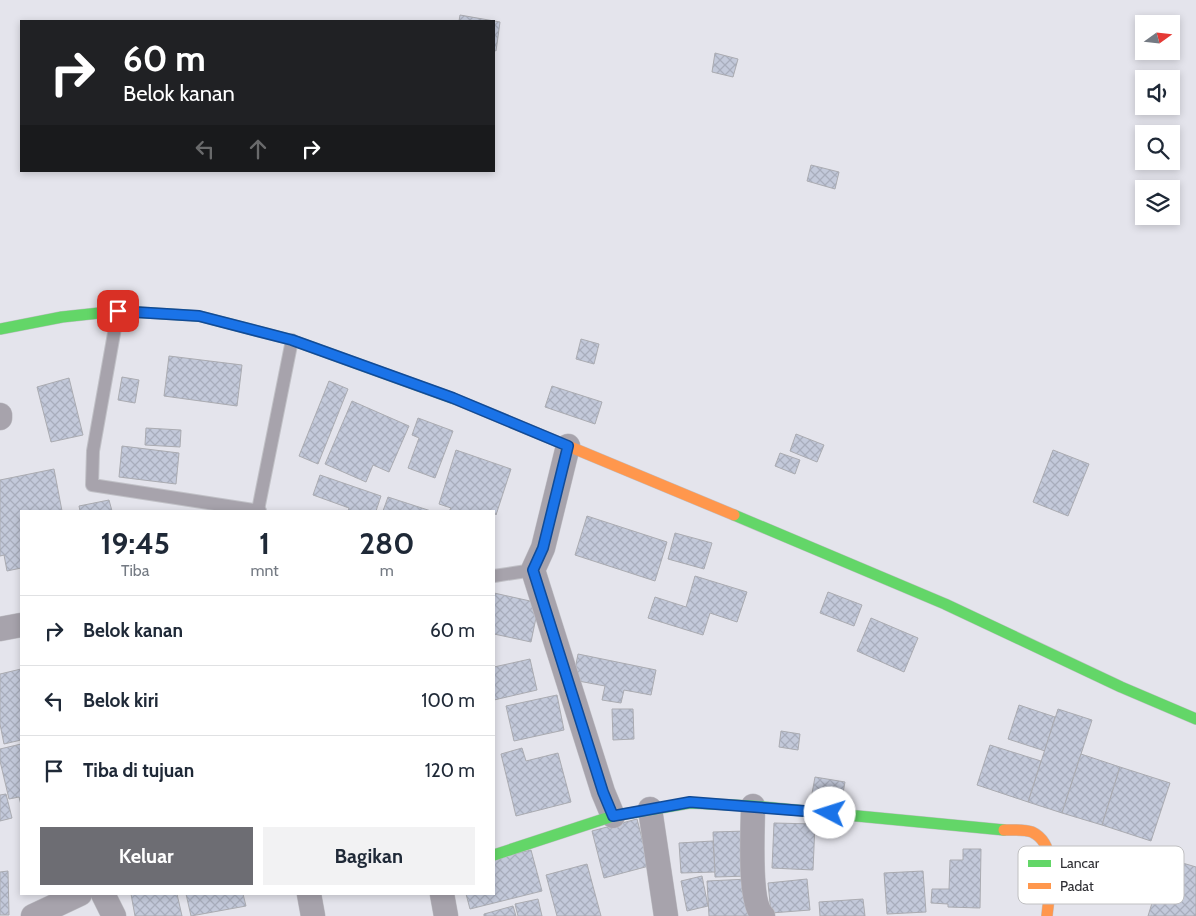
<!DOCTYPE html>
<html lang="id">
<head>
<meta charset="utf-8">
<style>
	:root { --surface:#fff; --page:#f2f2f3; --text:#1f2937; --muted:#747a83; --line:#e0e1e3; --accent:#6d6d73 }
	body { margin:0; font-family:Cabin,sans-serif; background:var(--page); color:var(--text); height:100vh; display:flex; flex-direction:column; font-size:19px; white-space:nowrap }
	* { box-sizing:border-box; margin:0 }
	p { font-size:16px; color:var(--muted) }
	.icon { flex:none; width:28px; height:28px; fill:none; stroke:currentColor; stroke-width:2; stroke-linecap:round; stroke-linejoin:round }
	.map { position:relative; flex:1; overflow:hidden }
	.details { position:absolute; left:20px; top:510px; width:475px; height:385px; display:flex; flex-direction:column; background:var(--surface); border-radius:0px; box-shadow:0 2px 8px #0003 }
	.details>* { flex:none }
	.banner { position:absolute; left:20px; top:20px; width:475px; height:152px; border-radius:0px; box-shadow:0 2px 8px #0003; background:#202124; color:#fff; overflow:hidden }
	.needle { width:32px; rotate:75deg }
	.tools { position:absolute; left:1135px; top:15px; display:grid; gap:10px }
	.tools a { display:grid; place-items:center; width:45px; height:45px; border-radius:0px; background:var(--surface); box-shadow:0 2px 8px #0003; font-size:25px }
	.pin { position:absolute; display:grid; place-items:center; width:42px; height:42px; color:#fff; margin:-21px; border-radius:10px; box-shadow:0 2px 8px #0006 }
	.me { position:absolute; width:55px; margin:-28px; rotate:275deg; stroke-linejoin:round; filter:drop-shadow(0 0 4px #0008) }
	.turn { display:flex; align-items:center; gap:18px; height:105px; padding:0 20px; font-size:22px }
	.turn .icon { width:65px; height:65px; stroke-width:2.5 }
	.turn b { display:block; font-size:35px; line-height:42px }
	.lanes { display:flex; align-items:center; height:48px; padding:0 20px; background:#0003; justify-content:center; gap:25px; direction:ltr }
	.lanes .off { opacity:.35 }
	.eta { display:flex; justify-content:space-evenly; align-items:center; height:85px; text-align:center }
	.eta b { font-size:30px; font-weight:700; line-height:35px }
	.action { display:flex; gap:10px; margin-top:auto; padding:10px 20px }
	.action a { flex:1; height:58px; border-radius:0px; background:var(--accent); color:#fff; font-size:20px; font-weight:700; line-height:58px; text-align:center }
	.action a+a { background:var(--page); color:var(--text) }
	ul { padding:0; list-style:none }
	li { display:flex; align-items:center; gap:15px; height:70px; padding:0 20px; border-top:1px solid var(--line) }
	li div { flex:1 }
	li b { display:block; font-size:19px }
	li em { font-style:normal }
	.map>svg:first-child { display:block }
	.building { fill:url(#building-cross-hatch); stroke:#aaabb1 }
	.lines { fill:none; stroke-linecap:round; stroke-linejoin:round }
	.lane-casing { stroke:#c0c0c6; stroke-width:14 }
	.street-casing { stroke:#c0c0c6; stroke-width:25 }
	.fast-casing { stroke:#c0c0c6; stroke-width:12 }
	.slow-casing { stroke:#c0c0c6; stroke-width:12 }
	.lane { stroke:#a7a3ac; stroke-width:12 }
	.street { stroke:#a7a3ac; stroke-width:24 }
	.fast { stroke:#63d668; stroke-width:11 }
	.slow { stroke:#ff974d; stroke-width:11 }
	.route-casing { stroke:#114b97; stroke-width:12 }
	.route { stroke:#1a73e8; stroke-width:9 }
	.key { fill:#fff; stroke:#c0c0c2; stroke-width:1 }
	.key-label { font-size:14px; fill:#2d2d32 }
</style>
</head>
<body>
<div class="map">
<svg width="1196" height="916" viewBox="0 0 1196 916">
	<defs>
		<pattern id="building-cross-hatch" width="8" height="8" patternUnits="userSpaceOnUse" patternTransform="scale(1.25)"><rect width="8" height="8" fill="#c3c9da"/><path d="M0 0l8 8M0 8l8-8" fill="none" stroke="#a8adbc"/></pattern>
	</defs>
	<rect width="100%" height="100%" fill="#e4e4ec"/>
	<g class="building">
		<polygon points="460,15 500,22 496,51 494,50 494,21 459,21"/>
		<polygon points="715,53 738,59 733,77 712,72"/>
		<polygon points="811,165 839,172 835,189 807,181"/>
		<polygon points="581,339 599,344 594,364 576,359"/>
		<polygon points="169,356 242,365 237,406 164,396"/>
		<polygon points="122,377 139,380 135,403 118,400"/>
		<polygon points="69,378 83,435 51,442 37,387"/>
		<polygon points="329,381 348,389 318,464 299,456"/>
		<polygon points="552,386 602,402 595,424 545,407"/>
		<polygon points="352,401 409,426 389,472 373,465 366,482 325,464"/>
		<polygon points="418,418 453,431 435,478 408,468 419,438 412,435"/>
		<polygon points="146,428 181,430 180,447 145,445"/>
		<polygon points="796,434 824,445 817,462 790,451"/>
		<polygon points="122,446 179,453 176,484 119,477"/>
		<polygon points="456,450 511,469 496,515 494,511 449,511 451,508 439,504"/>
		<polygon points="1053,450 1089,464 1068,516 1033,502"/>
		<polygon points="780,453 800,460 795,474 775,466"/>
		<polygon points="54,469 62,511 21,511 21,568 7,571 4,555 0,556 0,480"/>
		<polygon points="320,475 381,496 376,511 348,511 349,508 313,495"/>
		<polygon points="388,497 431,511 383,511"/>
		<polygon points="109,500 112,511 80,511 79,506"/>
		<polygon points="587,516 667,542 655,581 575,555"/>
		<polygon points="675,533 712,543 704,569 668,559"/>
		<polygon points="695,576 747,592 737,622 710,613 703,635 648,618 655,597 686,607"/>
		<polygon points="828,592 862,605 854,626 820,613"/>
		<polygon points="494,593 539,603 531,642 494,634"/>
		<polygon points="871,618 918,638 904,672 857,651"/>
		<polygon points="578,654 656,670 651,695 624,690 621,703 602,700 605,686 573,680"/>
		<polygon points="530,659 537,690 494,700 494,667"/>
		<polygon points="21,669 21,740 4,744 0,724 0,674"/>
		<polygon points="557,695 564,730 514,741 506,706"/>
		<polygon points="1019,705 1055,717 1045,751 1008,739"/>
		<polygon points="612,709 633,709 634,739 613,740"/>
		<polygon points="1058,709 1092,720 1062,813 1028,802"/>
		<polygon points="781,731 800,734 798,750 779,747"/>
		<polygon points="21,744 21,805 19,797 9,799 0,761 0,749"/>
		<polygon points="990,745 1041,761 1028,802 977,785"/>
		<polygon points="522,748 526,761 558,753 571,802 516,816 501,754"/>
		<polygon points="1081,754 1120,767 1102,825 1062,813"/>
		<polygon points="1120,767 1170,783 1151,841 1102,825"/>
		<polygon points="815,777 845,782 841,804 811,799"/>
		<polygon points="6,794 12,818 0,821 0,795"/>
		<polygon points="637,819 649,866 604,878 592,831"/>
		<polygon points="774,823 815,824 813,870 772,868"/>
		<polygon points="747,831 749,876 715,877 713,832"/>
		<polygon points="713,841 715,872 681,873 679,843"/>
		<polygon points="963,849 981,849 980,908 948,907 948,904 931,903 932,889 949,889 950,860 963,860"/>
		<polygon points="531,850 542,891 470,909 466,894 494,894 494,859"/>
		<polygon points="1166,858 1196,867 1196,916 1148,916"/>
		<polygon points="587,864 601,916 557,916 546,875"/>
		<polygon points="8,871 9,915 0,915 0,872"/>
		<polygon points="923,871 926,912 887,914 884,873"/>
		<polygon points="702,876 708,906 687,911 681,881"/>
		<polygon points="749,879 751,916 709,916 707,881"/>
		<polygon points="807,879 810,910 771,913 768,883"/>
		<polygon points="131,894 177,894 182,916 135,916"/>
		<polygon points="186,894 243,894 246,906 191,916"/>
		<polygon points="538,899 542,916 518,916 515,904"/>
		<polygon points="863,899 865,916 820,916 819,902"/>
		<polygon points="513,906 516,916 484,916 484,914"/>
	</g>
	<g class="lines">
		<g class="lane-casing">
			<g id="lane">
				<polyline points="118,311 93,451 92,485 260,511"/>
				<polyline points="258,510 292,340"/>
				<polyline points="494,576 533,570"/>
			</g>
		</g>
		<g class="street-casing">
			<g id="street">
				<polyline points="0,415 0,418"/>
				<polyline points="568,446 543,548 533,570 603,792 613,816"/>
				<polyline points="0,629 21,625"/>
				<path d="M753 806C753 828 748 902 763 916"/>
				<polyline points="650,809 666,916"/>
				<polyline points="103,894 114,916"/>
				<polyline points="309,894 313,916"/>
				<polyline points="442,894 446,916"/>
				<polyline points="33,916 80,894"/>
			</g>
		</g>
		<g class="fast-casing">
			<g id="fast">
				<polyline points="0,329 62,317 118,311 199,316 292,340 455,399"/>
				<polyline points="734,515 945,604 1121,687 1196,719"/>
				<polyline points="494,855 613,816 690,803 753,806 1004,830"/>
			</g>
		</g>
		<g class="slow-casing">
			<g id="slow">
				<polyline points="455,399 734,515"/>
				<path d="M1004 830C1012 830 1024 829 1032 832 1060 845 1049 892 1047 916"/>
			</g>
		</g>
		<use href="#lane" class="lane"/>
		<use href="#street" class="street"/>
		<use href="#fast" class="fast"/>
		<use href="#slow" class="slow"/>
	</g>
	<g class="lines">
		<g class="route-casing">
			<polyline id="route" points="118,311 199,316 292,340 453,398 568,446 543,548 533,570 603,792 613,816 690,802 830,813"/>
		</g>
		<use href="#route" class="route"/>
	</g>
	<rect x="1018" y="846" width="166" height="58" rx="8" class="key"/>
	<rect x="1028" y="860" width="23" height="7" fill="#63d668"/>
	<rect x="1028" y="883" width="23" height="6" fill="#ff974d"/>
	<g class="key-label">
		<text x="1060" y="868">Lancar</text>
		<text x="1060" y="891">Padat</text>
	</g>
</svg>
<div class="tools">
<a><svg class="needle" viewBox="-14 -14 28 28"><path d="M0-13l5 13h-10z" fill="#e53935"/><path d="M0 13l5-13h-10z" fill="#747a83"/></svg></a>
<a><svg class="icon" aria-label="sound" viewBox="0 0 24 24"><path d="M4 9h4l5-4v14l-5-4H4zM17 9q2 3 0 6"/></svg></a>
<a><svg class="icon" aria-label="search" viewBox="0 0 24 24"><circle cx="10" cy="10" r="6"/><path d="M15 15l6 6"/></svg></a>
<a><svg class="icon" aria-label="layers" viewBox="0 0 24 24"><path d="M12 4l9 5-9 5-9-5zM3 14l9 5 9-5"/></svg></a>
</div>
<div class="pin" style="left:118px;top:311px;background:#d93025"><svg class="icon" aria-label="arrive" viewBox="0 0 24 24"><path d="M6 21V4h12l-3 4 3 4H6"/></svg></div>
<svg class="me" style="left:830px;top:813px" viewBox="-20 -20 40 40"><circle r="19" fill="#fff"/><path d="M0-13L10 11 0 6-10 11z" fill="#1a73e8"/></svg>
<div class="banner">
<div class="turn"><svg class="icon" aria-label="right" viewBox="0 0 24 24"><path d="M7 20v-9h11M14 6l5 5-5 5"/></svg><div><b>60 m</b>Belok kanan</div></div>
<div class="lanes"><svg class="icon off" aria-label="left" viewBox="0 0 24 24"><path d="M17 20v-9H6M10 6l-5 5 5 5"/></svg><svg class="icon off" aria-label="ahead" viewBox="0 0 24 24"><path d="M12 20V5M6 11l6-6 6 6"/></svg><svg class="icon" aria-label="right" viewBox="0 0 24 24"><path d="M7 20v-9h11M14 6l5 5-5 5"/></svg></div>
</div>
<section class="details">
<div class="eta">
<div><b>19:45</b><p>Tiba</p></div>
<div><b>1</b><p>mnt</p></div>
<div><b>280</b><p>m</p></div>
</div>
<ul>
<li><svg class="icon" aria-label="right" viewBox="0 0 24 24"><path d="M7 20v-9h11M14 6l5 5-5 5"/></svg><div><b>Belok kanan</b></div><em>60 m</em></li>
<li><svg class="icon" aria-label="left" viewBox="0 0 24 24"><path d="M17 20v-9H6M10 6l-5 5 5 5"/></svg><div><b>Belok kiri</b></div><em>100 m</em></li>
<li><svg class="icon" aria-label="arrive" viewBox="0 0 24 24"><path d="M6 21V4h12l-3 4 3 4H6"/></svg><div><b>Tiba di tujuan</b></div><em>120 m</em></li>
</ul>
<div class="action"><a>Keluar</a><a>Bagikan</a></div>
</section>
</div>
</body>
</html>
